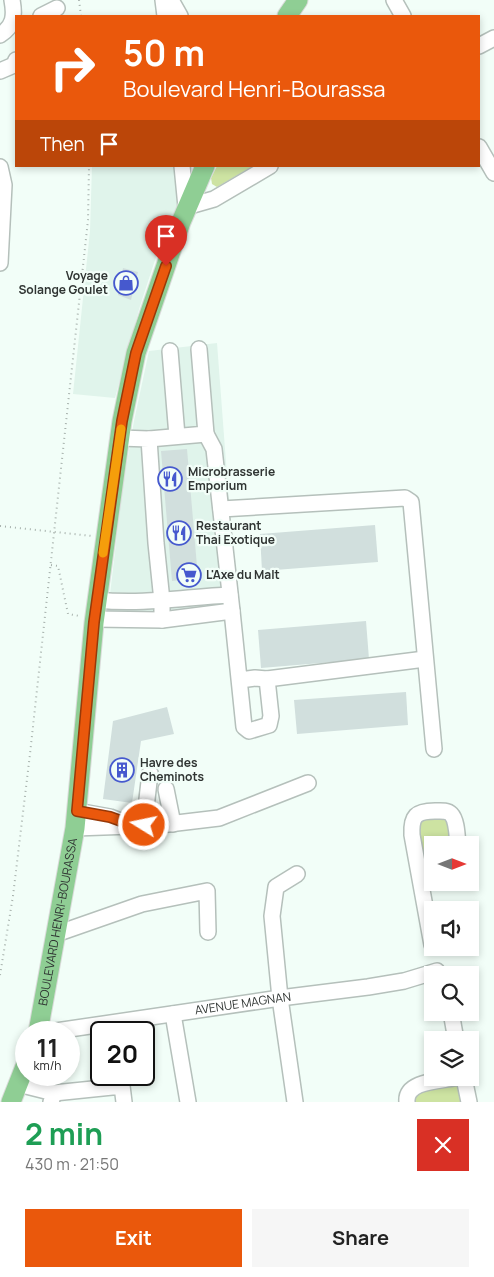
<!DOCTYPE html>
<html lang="en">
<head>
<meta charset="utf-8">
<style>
	:root { --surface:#fff; --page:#f6f6f6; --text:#222; --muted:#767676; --accent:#ea580c }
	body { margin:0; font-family:Manrope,sans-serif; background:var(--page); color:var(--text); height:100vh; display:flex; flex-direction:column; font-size:19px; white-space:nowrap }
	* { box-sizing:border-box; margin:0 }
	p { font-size:16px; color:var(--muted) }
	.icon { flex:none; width:28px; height:28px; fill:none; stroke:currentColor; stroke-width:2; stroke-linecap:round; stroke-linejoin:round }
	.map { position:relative; height:1102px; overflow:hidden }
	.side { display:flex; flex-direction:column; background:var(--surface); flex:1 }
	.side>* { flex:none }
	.hud { position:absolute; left:15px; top:15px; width:465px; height:152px; border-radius:0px; box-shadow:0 2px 8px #0003; background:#ea580c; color:#fff; overflow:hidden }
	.needle { width:32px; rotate:90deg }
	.tools { position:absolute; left:424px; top:836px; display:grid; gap:10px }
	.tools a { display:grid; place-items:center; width:55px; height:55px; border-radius:0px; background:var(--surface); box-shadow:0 2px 8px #0003; font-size:25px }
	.speed { position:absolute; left:15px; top:1021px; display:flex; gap:10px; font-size:25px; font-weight:700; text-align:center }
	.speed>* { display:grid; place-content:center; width:65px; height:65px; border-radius:50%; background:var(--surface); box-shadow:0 2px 8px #0003; line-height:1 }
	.speed small { font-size:12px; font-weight:400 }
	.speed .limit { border:2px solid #111; border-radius:8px; background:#fff; color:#111 }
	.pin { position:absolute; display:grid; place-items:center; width:42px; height:42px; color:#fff; margin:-51px -21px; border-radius:50% 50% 50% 0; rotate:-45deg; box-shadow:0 0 5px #0007 }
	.pin .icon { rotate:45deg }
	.me { position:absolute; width:55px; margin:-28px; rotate:280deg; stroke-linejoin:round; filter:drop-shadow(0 0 4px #0008) }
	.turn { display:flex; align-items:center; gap:18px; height:105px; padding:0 25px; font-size:22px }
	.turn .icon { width:65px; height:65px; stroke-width:2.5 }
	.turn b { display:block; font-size:35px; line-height:42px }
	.then { display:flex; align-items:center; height:48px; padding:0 25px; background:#0003; gap:10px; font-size:19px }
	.round { display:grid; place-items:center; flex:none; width:52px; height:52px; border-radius:0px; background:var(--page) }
	.headline { display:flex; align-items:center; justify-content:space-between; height:85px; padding:0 25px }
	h1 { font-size:30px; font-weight:700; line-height:38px; color:#1e9e55 }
	.action { display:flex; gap:10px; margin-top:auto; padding:10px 25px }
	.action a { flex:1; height:58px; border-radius:0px; background:var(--accent); color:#fff; font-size:20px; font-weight:700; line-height:58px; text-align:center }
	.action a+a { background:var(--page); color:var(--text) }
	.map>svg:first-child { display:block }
	.built { fill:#e0f4eb }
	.green { fill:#cde3a2 }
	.building { fill:#d1dfdd }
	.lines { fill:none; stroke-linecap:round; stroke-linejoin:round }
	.minor-casing { stroke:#b5c0bb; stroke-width:18 }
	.major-casing { stroke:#dadbda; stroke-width:21 }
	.path { stroke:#a7b1ac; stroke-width:2; stroke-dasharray:1 4; stroke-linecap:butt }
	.minor { stroke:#fff; stroke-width:15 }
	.major { stroke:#8fce94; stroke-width:19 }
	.route-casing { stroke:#983908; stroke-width:12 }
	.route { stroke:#ea580c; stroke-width:9 }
	.slow { stroke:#f59e0b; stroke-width:9 }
	.labels { text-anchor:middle; stroke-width:4.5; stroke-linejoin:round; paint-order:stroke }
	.poi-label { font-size:12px; font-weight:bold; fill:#303533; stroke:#f2fef8; text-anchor:start }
	.street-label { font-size:12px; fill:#303533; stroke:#f2fef8 }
</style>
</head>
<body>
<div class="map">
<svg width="494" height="1102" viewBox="0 0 494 1102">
	<rect width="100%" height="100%" fill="#f2fef8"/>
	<g class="built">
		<polygon points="92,166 193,166 156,257 140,306 115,398 73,394 90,231"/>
		<polygon points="217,343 237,608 107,620 122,492 134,421 149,351"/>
	</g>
	<g class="green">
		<polygon points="217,166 253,166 217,187 212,184 211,178"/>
		<polygon points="446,811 458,845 432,845 432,882 421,884 414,819"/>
		<polygon points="454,1078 469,1102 407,1102 410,1090"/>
	</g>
	<g class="building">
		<polygon points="123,268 138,272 131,300 118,295"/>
		<polygon points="187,449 198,578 172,581 161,451"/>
		<polygon points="375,525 378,562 262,571 260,534"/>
		<polygon points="366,621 369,659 261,668 258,630"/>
		<polygon points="406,692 408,725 297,734 294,700"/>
		<polygon points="167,707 174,734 141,741 132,803 103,799 113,721"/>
	</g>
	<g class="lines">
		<g class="minor-casing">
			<g id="minor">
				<polyline points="163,0 165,16"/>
				<polyline points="171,0 180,16"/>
				<polyline points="394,0 403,16"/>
				<polyline points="41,16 57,8"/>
				<path d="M0 35C14 26 15 16 12 0"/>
				<polyline points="479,46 494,38"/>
				<polyline points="0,71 14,65 16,60"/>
				<polyline points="479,147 494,173"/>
				<polyline points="182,166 186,207 214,199 270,166"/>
				<polyline points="0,167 4,185 0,263"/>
				<polyline points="170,351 177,436"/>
				<polyline points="206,434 214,449 232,611"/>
				<polyline points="120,438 149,439 156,543 162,601 162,620"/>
				<polyline points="149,439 206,434 199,349"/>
				<polyline points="221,509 405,498 411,502 434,749"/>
				<path d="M97 600C142 605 186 597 230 595"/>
				<polyline points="95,619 162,620 232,611 244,727 249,731 269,725 271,716 267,679 255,678 240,680"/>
				<polyline points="267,679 425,659"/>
				<polyline points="166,789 173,824"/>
				<polyline points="77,811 110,817 128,824"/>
				<polyline points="144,825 150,773"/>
				<polyline points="75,828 160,825 219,818 308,783"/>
				<polyline points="56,934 142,904 207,891 208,932"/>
				<path d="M432 945 412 835C411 816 416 811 435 811 440 811 447 810 451 814 457 820 457 836 458 845"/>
				<polyline points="451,1012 456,1040"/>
				<polyline points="173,1014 188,1102"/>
				<path id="s1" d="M49 1032 280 998 368 987 404 981 437 971"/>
				<polyline points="464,1078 469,1102"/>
				<polyline points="26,1086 54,1093 51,1102"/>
				<polyline points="54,1093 122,1086 124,1102"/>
				<polyline points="295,1102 280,998 272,916 276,887 297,874"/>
				<path d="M407 1102C405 1081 439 1081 454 1078"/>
			</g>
		</g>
		<g class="major-casing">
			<g id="major">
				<polyline points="287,16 298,0"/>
				<path id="s2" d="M38 1032 75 828 94 623 122 421 136 353 181 222 205 166"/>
				<polyline points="11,1102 26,1064"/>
			</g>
		</g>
		<g class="path">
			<polyline points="79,0 81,16"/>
			<polyline points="0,526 92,536"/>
			<polyline points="51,565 58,566 68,614 80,616"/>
			<polyline points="0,975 13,896 30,754 88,220 89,166"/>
		</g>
		<use href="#minor" class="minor"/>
		<use href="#major" class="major"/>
	</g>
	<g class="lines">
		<g class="route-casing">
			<polyline id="route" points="144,825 132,825 110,817 77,811 94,622 122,421 136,353 166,266"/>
		</g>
		<use href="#route" class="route"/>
		<polyline class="slow" points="103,553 121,429"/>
	</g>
	<defs>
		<g id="shop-ring" transform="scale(1.25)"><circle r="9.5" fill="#f2fef8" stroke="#4659ce" stroke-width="1.5"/><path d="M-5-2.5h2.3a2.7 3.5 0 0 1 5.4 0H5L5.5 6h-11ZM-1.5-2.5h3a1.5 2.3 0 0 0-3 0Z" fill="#4659ce"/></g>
		<g id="restaurant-ring" transform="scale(1.25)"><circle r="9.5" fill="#f2fef8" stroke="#4659ce" stroke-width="1.5"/><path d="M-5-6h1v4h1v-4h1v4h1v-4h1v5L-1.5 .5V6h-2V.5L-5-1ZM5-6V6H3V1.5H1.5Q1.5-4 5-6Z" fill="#4659ce"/></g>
		<g id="supermarket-ring" transform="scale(1.25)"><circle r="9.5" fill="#f2fef8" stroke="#4659ce" stroke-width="1.5"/><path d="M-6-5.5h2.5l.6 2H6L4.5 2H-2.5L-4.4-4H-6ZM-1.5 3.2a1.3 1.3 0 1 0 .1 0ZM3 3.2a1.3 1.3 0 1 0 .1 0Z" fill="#4659ce"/></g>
		<g id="building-ring" transform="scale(1.25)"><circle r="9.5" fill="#f2fef8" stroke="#4659ce" stroke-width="1.5"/><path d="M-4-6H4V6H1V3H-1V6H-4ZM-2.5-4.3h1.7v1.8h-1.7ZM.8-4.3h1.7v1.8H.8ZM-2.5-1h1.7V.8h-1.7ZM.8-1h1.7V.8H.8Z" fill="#4659ce"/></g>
	</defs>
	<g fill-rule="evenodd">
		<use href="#shop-ring" x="126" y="283"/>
		<use href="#restaurant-ring" x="170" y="479"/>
		<use href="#restaurant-ring" x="179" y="533"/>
		<use href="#supermarket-ring" x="189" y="575"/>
		<use href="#building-ring" x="122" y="770"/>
	</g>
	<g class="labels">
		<g class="poi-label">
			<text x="108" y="280" text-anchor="end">Voyage<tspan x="108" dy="14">Solange Goulet</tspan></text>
			<text x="188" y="476">Microbrasserie<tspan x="188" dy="14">Emporium</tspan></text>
			<text x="196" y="530">Restaurant<tspan x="196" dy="14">Thai Exotique</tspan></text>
			<text x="206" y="579">L'Axe du Malt</text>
			<text x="140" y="767">Havre des<tspan x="140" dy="14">Cheminots</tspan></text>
		</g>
		<g class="street-label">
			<text dy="4" stroke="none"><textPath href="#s2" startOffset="112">BOULEVARD HENRI-BOURASSA</textPath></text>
			<text dy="4" stroke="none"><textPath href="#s1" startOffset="196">AVENUE MAGNAN</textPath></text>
		</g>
	</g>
</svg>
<div class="tools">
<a><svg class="needle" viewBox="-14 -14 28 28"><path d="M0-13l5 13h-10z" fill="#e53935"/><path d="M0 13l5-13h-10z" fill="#767676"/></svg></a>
<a><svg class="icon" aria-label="sound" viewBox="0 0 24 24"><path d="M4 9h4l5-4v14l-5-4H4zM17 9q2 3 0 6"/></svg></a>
<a><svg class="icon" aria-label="search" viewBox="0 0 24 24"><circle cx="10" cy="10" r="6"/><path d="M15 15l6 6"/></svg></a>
<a><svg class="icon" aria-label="layers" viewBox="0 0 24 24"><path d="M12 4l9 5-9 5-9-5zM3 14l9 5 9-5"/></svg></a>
</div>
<div class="speed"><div>11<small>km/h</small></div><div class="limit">20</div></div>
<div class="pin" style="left:166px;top:266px;background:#d93025"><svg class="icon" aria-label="arrive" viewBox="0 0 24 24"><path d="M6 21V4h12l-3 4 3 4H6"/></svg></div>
<svg class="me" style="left:144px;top:825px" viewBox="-20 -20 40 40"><circle r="17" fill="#ea580c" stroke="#fff" stroke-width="3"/><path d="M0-11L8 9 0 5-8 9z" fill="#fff"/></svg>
<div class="hud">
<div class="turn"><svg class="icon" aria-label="right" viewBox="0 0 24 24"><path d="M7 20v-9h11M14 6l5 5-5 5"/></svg><div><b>50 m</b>Boulevard Henri-Bourassa</div></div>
<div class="then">Then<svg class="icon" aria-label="arrive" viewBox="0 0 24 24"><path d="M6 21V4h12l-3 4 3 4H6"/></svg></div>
</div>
</div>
<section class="side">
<div class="headline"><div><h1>2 min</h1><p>430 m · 21:50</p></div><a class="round" style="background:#d93025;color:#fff"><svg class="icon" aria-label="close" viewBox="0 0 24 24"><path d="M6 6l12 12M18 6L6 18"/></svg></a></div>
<div class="action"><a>Exit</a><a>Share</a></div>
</section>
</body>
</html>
